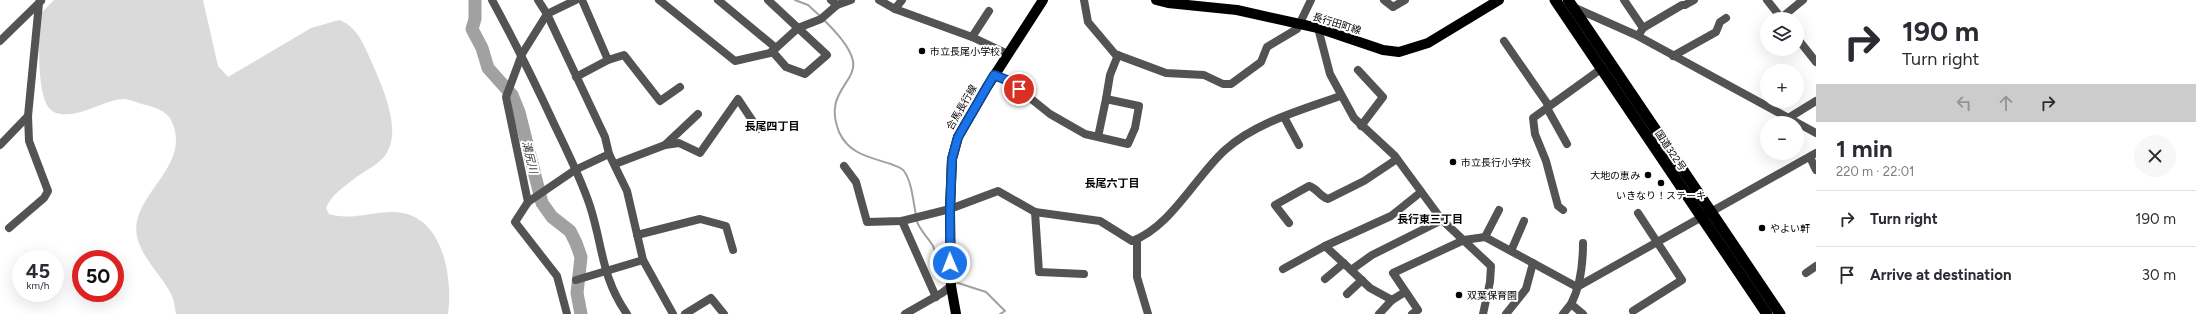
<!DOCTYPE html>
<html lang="en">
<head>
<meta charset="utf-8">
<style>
	:root { --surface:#fff; --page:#f7f7f7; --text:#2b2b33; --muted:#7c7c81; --line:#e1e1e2 }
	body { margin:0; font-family:Figtree,"Noto Sans JP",sans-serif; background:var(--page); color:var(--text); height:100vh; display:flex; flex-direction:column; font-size:15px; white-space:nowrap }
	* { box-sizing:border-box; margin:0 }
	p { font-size:13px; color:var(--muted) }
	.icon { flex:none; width:22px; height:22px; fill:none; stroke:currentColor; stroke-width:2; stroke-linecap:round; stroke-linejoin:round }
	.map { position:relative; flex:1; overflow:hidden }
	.drawer { display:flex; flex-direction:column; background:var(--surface); width:380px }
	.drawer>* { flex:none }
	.hud { background:#fff; color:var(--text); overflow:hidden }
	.tools { position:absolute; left:1760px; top:12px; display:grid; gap:8px }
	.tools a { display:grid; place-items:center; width:44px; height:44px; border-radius:50%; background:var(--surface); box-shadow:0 4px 16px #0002; font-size:20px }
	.speed { position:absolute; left:12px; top:250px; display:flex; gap:8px; font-size:20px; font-weight:700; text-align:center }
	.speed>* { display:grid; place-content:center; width:52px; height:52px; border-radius:50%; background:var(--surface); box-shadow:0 4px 16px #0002; line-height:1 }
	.speed small { font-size:10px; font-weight:400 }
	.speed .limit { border:6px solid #d22; background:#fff; color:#111 }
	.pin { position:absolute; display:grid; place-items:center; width:34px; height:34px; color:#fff; margin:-17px; border:2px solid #fff; border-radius:50%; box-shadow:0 1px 4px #0007 }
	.me { position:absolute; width:44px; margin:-22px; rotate:359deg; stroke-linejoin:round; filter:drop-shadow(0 0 3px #0008) }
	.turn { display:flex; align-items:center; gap:14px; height:84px; padding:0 20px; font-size:18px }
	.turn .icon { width:52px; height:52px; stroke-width:2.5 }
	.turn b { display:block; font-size:28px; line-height:34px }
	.lanes { display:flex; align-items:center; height:38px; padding:0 20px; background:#0003; justify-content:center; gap:20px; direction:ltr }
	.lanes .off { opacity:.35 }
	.round { display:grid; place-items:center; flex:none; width:42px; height:42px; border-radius:21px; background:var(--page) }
	.headline { display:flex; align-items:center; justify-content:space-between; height:68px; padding:0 20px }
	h1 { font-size:24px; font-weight:700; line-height:30px }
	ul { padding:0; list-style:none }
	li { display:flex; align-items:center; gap:12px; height:56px; padding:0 20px; border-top:1px solid var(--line) }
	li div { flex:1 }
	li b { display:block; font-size:15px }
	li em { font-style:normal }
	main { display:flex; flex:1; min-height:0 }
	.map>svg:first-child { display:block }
	.green { fill:#dadada }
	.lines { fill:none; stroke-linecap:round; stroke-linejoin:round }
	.stream { stroke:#a1a1a1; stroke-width:2 }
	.river { stroke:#a1a1a1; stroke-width:13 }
	.minor { stroke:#535353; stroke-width:8 }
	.major { stroke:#000; stroke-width:10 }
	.highway { stroke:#000; stroke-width:11 }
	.route-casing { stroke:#114b97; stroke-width:10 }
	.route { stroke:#1a73e8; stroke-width:7 }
	.poi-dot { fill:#000; stroke:#fff; stroke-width:1.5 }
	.labels { text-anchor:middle; stroke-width:4; stroke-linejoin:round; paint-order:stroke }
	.street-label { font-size:10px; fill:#000; stroke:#fff }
	.poi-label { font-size:10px; fill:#000; stroke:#fff; text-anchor:start }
	.neighbourhood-label { font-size:11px; font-weight:bold; fill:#000; stroke:#fff }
	.water-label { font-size:11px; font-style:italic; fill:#424242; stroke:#fff }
</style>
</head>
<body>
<main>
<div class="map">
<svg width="1816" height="314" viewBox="0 0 1816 314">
	<rect width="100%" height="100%" fill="#fff"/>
	<path class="green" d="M54 0H203L218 66 228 77 311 28 339 20C358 26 365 48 373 65 384 91 406 138 380 161 371 169 359 174 350 182 340 190 331 196 326 208L329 214C352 221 372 211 395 212 443 214 453 277 448 314H176C175 308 174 301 172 296 161 272 131 250 137 221 145 186 191 161 171 120 166 111 155 107 146 105 140 104 132 100 125 99 108 99 87 113 70 114 63 115 55 114 50 109 36 96 39 33 40 14Z"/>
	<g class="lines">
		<g class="stream">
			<polyline points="795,0 808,5 820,16"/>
			<path d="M823 19C833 29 850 46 853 61 857 83 823 92 839 132 849 154 869 157 891 164 895 166 901 167 904 171 912 182 913 201 916 215"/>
			<path d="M916 219C919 230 928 237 933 246 939 258 934 274 949 280"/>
			<polyline points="955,282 986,292 1005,311 1000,314"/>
		</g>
		<polyline class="river" points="475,0 475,19 472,29 482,48 488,68 512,95 519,112 542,203 552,217 570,231 576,243 581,257 577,293 581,314"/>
		<g class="minor">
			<path d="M492 0C515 42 536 85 556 128 568 153 581 179 590 206 603 246 601 277 627 314"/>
			<polyline points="538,0 547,14 605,137 609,154 627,191 643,260 673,314"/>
			<polyline points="659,0 735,61 770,53 776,48 718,0"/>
			<polyline points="768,0 798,28 776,48"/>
			<polyline points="831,0 837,5 851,0"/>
			<polyline points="879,0 895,9 972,37 1008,54"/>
			<polyline points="1084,0 1088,22 1115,54 1166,73 1204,75 1223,84 1231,84 1261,62 1267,47 1297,29 1311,0"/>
			<polyline points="1384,0 1393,7 1405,0"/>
			<polyline points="1624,0 1643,28 1640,33"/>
			<polyline points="1767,0 1782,19"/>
			<polyline points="1573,7 1636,35 1816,133"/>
			<polyline points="895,9 902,0"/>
			<polyline points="1781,18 1803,0"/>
			<polyline points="1318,28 1330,74 1354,118 1395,156 1442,220 1491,266 1490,282 1483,314"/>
			<polyline points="1643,28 1682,5 1685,5 1694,0"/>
			<polyline points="972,37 989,11"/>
			<polyline points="1797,38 1816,62"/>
			<polyline points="0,41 41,1"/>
			<polyline points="1504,41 1549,106"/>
			<polyline points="772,51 786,67 805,74 827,55 798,28 821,19 837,5"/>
			<polyline points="1673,56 1716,32 1720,22 1726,18"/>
			<polyline points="608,60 624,55 660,101 680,87"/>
			<polyline points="1358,70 1383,97 1361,126"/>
			<polyline points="994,75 1009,81 1050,114 1085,134 1128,144 1135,128 1139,106 1106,99 1098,137"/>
			<polyline points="576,77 608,60 582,0"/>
			<polyline points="1106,99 1110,75 1118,55"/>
			<polyline points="1547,108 1567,144"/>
			<polyline points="1284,117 1299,145"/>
			<polyline points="1790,117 1816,101"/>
			<polyline points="0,145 28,116"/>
			<polyline points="665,145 679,143 700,153 738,99 758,129"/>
			<polyline points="1810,157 1816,170"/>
			<polyline points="615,164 665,145 698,114"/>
			<path d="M844 166 856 182 867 222 902 221 950 209 998 191 1035 212 1100 221 1132 241C1170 228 1196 176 1225 150 1256 122 1302 110 1340 96"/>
			<polyline points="528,202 506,97 522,54 547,14 576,0"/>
			<polyline points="1563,210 1558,206 1546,161 1535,134 1533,118 1601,69"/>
			<polyline points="1035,212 1039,272 1084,274"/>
			<polyline points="902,221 936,297"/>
			<path d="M1289 223 1275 205 1309 186C1317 188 1319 196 1328 199L1364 181 1397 159"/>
			<polyline points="9,228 44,198 48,191 29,141 28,116 39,3"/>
			<polyline points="637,235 700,219 726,226 733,250"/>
			<polyline points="1485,237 1499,210"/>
			<polyline points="1137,240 1137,277 1148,314"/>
			<polyline points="1325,246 1351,270"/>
			<polyline points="1511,251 1524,221"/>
			<polyline points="1283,269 1325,246 1391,216 1421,192"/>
			<polyline points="1806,273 1816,266"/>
			<polyline points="1325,279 1344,263"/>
			<polyline points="576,280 643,260"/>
			<polyline points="1347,294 1362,280"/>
			<polyline points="1392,300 1370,288 1351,270 1372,255 1442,220"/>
			<path d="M1571 304C1581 285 1583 264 1583 243"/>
			<polyline points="1633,311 1682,280 1638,213"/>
			<polyline points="567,314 557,276 515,222 528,202 575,170 609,154"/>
			<polyline points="685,314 711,298 724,314"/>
			<polyline points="905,314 942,293 951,286"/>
			<polyline points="1379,314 1392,300 1405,292"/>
			<polyline points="1412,314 1418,310 1393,273 1464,240 1485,237 1577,287 1816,153"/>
			<polyline points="1506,314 1526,289 1533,263"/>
			<polyline points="1563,314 1571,304 1583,314"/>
		</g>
		<g class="major">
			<polyline points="1156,0 1168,3 1237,10 1318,28 1383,50 1399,52 1428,43 1499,0"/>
			<polyline points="956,314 951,286 950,209 952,159 958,137 987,87 1043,0"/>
		</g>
		<g class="highway">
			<polyline points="1555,0 1767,314"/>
			<polyline points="1568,0 1780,314"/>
		</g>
	</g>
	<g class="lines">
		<g class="route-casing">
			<polyline id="route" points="950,263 950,209 952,159 958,137 994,75 1009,81 1019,89"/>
		</g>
		<use href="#route" class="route"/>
	</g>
	<g class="poi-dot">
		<circle cx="922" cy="51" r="4"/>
		<circle cx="1453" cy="162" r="4"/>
		<circle cx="1648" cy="175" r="4"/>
		<circle cx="1661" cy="183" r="4"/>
		<circle cx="1762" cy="228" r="4"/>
		<circle cx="1459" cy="295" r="4"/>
	</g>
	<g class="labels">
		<g class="street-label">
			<text transform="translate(1337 23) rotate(17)" y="4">長行田町線</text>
			<text transform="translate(961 107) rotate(-60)" y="4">合馬長行線</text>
			<text transform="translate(1671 150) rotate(56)" y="4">国道322号</text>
		</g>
		<g class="poi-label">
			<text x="930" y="55">市立長尾小学校</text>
			<text x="1461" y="166">市立長行小学校</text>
			<text x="1640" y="179" text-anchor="end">大地の恵み</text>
			<text x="1661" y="199" text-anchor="middle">いきなり！ステーキ</text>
			<text x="1770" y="232">やよい軒</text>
			<text x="1467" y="299">双葉保育園</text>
		</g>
		<g class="neighbourhood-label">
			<text x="772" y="130">長尾四丁目</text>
			<text x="1112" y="187">長尾六丁目</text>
			<text x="1430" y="223">長行東三丁目</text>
		</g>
		<g class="water-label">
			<text transform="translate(530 157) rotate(76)" y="4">溝尻川</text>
		</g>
	</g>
</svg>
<div class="tools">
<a><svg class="icon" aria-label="layers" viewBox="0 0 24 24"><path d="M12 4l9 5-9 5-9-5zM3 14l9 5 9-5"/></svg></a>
<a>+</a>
<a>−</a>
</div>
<div class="speed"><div>45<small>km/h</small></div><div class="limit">50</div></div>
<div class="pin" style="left:1019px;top:89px;background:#d93025"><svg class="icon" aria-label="arrive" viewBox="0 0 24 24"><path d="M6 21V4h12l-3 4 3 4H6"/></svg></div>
<svg class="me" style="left:950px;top:263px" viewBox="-20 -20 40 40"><circle r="17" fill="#1a73e8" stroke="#fff" stroke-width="3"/><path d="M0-11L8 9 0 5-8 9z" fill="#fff"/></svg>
</div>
<section class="drawer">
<div class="hud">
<div class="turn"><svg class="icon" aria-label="right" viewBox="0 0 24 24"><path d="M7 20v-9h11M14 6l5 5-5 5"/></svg><div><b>190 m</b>Turn right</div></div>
<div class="lanes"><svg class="icon off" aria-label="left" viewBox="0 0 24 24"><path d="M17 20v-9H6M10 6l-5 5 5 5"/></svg><svg class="icon off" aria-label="ahead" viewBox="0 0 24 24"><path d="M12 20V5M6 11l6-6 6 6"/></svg><svg class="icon" aria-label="right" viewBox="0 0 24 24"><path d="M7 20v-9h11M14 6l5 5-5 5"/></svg></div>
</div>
<div class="headline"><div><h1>1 min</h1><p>220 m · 22:01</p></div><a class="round"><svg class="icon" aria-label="close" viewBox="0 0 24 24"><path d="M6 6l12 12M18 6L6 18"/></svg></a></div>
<ul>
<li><svg class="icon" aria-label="right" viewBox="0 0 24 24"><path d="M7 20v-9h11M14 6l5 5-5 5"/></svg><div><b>Turn right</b></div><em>190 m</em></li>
<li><svg class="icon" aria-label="arrive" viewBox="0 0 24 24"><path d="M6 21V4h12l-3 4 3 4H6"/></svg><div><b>Arrive at destination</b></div><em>30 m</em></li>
</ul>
</section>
</main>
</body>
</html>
